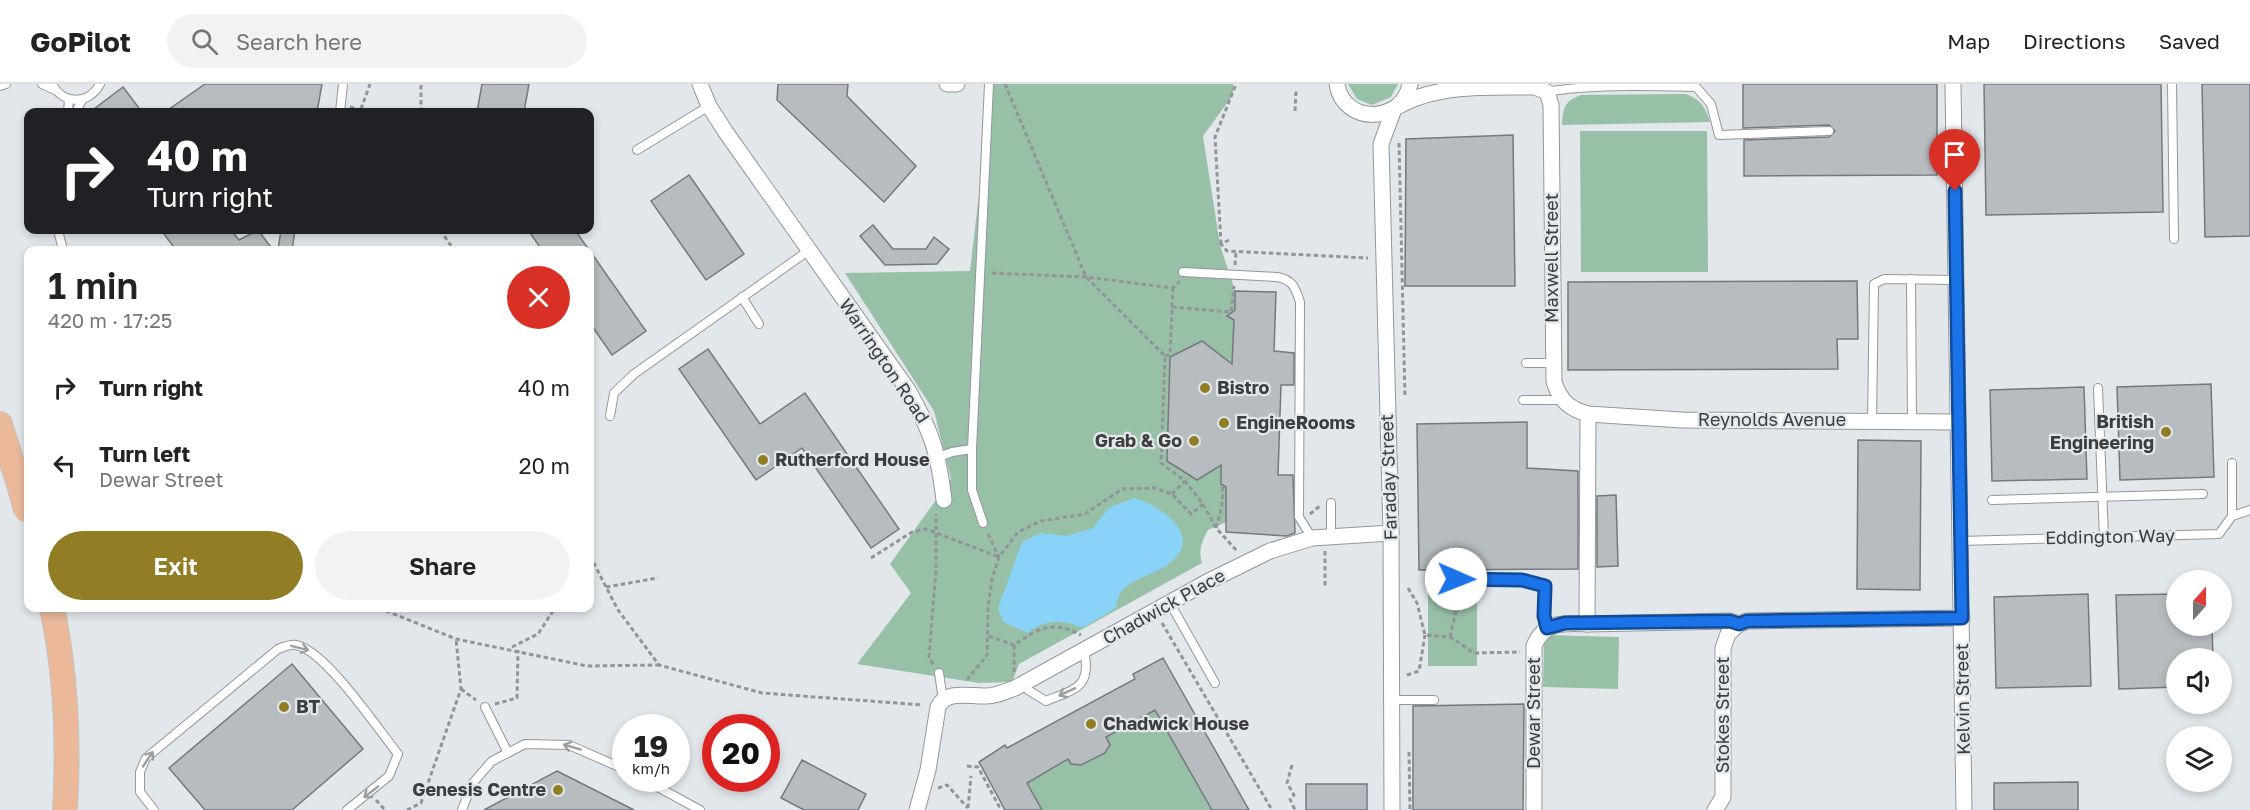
<!DOCTYPE html>
<html lang="en">
<head>
<meta charset="utf-8">
<style>
	:root { --surface:#fff; --page:#f2f2f2; --text:#222; --muted:#767676; --line:#e0e0e0; --accent:#917d23 }
	body { margin:0; font-family:"Golos Text",sans-serif; background:var(--page); color:var(--text); height:100vh; display:flex; flex-direction:column; font-size:22px; white-space:nowrap }
	* { box-sizing:border-box; margin:0 }
	p { font-size:20px; color:var(--muted) }
	.icon { flex:none; width:33px; height:33px; fill:none; stroke:currentColor; stroke-width:2; stroke-linecap:round; stroke-linejoin:round }
	.map { position:relative; flex:1; overflow:hidden }
	.details { position:absolute; left:24px; top:162px; width:570px; height:366px; display:flex; flex-direction:column; background:var(--surface); border-radius:12px; box-shadow:0 3px 9px #0003 }
	.details>* { flex:none }
	.top-card { position:absolute; left:24px; top:24px; width:570px; height:126px; border-radius:12px; box-shadow:0 3px 9px #0003; background:#202124; color:#fff; overflow:hidden }
	.needle { width:39px; rotate:21deg }
	.controls { position:absolute; left:2166px; top:486px; display:grid; gap:12px }
	.controls a { display:grid; place-items:center; width:66px; height:66px; border-radius:50%; background:var(--surface); box-shadow:0 3px 9px #0003; font-size:30px }
	.speed { position:absolute; left:612px; top:630px; display:flex; gap:12px; font-size:30px; font-weight:700; text-align:center }
	.speed>* { display:grid; place-content:center; width:78px; height:78px; border-radius:50%; background:var(--surface); box-shadow:0 3px 9px #0003; line-height:1 }
	.speed small { font-size:15px; font-weight:400 }
	.speed .limit { border:9px solid #d22; background:#fff; color:#111 }
	.pin { position:absolute; display:grid; place-items:center; width:51px; height:51px; color:#fff; margin:-62px -26px; border-radius:50% 50% 50% 0; rotate:-45deg; box-shadow:0 0 6px #0007 }
	.pin .icon { rotate:45deg }
	.me { position:absolute; width:66px; margin:-33px; rotate:91deg; stroke-linejoin:round; filter:drop-shadow(0 0 4px #0008) }
	.turn { display:flex; align-items:center; gap:21px; height:126px; padding:0 24px; font-size:27px }
	.turn .icon { width:78px; height:78px; stroke-width:2.5 }
	.turn b { display:block; font-size:42px; line-height:51px }
	.round { display:grid; place-items:center; flex:none; width:63px; height:63px; border-radius:32px; background:var(--page) }
	.head { display:flex; align-items:center; justify-content:space-between; height:102px; padding:0 24px }
	h1 { font-size:36px; font-weight:600; line-height:45px }
	.primary-button { display:flex; gap:12px; margin-top:auto; padding:12px 24px }
	.primary-button a { flex:1; height:69px; border-radius:36px; background:var(--accent); color:#fff; font-size:24px; font-weight:600; line-height:69px; text-align:center }
	.primary-button a+a { background:var(--page); color:var(--text) }
	ul { padding:0; list-style:none }
	li { display:flex; align-items:center; gap:18px; height:78px; padding:0 24px }
	li div { flex:1 }
	li b { display:block; font-size:22px }
	li em { font-style:normal }
	header { display:flex; align-items:center; gap:36px; box-sizing:border-box; height:84px; padding:0 30px; background:var(--surface); border-bottom:2px solid var(--line) }
	header strong { font-size:28px }
	nav { display:flex; gap:33px; margin-inline-start:auto; font-size:21px }
	.search { width:420px; height:54px; background:var(--page); display:flex; align-items:center; gap:15px; box-sizing:border-box; padding:0 21px; border-radius:33px; color:var(--muted); font-size:22px }
	.map>svg:first-child { display:block }
	.green { fill:#98c0a6 }
	.water { fill:#89d2f8 }
	.building { fill:#b7bcc1; stroke:#75797e; stroke-width:1.5 }
	.lines { fill:none; stroke-linecap:round; stroke-linejoin:round }
	.lane-casing { stroke:#93979c; stroke-width:10 }
	.street-casing { stroke:#93979c; stroke-width:17 }
	.primary-casing { stroke:#c4c5c5; stroke-width:26 }
	.path { stroke:#919498; stroke-width:3; stroke-dasharray:4.5 3; stroke-linecap:butt }
	.lane { stroke:#fff; stroke-width:8 }
	.street { stroke:#fff; stroke-width:15 }
	.primary { stroke:#ebb99a; stroke-width:24 }
	.primary-bridge-casing { stroke:#c4c5c5; stroke-width:26; stroke-linecap:butt }
	.primary-bridge { stroke:#ebb99a; stroke-width:24 }
	.oneway { stroke:#9d9e9f }
	.route-casing { stroke:#114b97; stroke-width:15 }
	.route { stroke:#1a73e8; stroke-width:10 }
	.poi-dot { fill:#917d23; stroke:#e2e7ec; stroke-width:2 }
	.labels { text-anchor:middle; stroke-width:4.5; stroke-linejoin:round; paint-order:stroke }
	.street-label { font-size:18px; fill:#3b3d3f; stroke:#e2e7ec }
	.poi-label { font-size:18px; font-weight:bold; fill:#3b3d3f; stroke:#e2e7ec; text-anchor:start }
</style>
</head>
<body>
<header>
<strong>GoPilot</strong>
<div class="search"><svg class="icon" aria-label="search" viewBox="0 0 24 24"><circle cx="10" cy="10" r="6"/><path d="M15 15l6 6"/></svg>Search here</div>
<nav><a>Map</a><a>Directions</a><a>Saved</a></nav>
</header>
<div class="map">
<svg width="2250" height="726" viewBox="0 0 2250 726">
	<rect width="100%" height="100%" fill="#e2e7ec"/>
	<g class="green">
		<path d="M992 0H1233V11L1203 52 1220 161 1235 207V225L1227 232 1234 236 1232 280 1202 257 1170 273 1167 377 1197 396 1221 381V400L1226 403V438L1208 446C1202 457 1198 467 1202 479L1019 580 1012 598 979 599 857 580 911 509 890 480 951 395 934 327 845 189 970 187Z"/>
		<polygon points="1348,0 1398,0 1391,13 1372,21 1357,15"/>
		<path d="M1686 10C1701 16 1705 23 1710 38L1562 41C1563 24 1564 17 1581 11Z"/>
		<polygon points="1580,47 1707,47 1708,188 1581,188"/>
		<rect x="1428" y="503" width="49" height="79"/>
		<polygon points="1544,551 1619,553 1618,605 1543,603"/>
		<path d="M1155 626 1212 726H1042L1027 699 1068 675 1072 680C1086 681 1102 673 1110 661L1106 653Z"/>
	</g>
	<path class="water" d="M1135 414C1163 423 1207 454 1166 482 1146 495 1118 496 1116 524L1082 544C1063 535 1044 535 1028 549L1003 538 998 524 1022 458 1041 449 1067 452 1093 444 1110 423Z"/>
	<g class="building">
		<polygon points="205,0 322,0 317,28 165,28"/>
		<polygon points="482,0 529,0 524,28 477,28"/>
		<polygon points="778,0 848,0 847,12 916,82 884,118 777,16"/>
		<polygon points="1743,0 1937,0 1937,91 1744,92 1744,56 1829,53 1835,47 1829,41 1743,44"/>
		<polygon points="1984,0 2161,0 2163,128 1986,131"/>
		<polygon points="2202,0 2250,0 2250,152 2205,153"/>
		<polygon points="123,3 142,28 90,28"/>
		<polygon points="1513,51 1515,202 1405,202 1406,55"/>
		<polygon points="689,91 744,170 706,196 651,117"/>
		<polygon points="873,141 893,165 926,165 934,153 949,165 937,180 885,181 860,152"/>
		<polygon points="161,146 231,146 239,156 258,146 273,166 176,166"/>
		<polygon points="281,146 295,146 292,166 278,166"/>
		<polygon points="528,146 575,146 589,166 542,166"/>
		<polygon points="590,167 646,247 612,271 590,239"/>
		<polygon points="1857,197 1858,255 1837,255 1838,285 1568,286 1568,198"/>
		<polygon points="1235,207 1276,208 1274,267 1294,269 1294,301 1281,301 1278,391 1293,391 1295,449 1287,452 1226,448 1226,403 1221,400 1221,381 1197,396 1167,377 1170,273 1202,257 1232,280 1234,236 1227,232 1235,226"/>
		<polygon points="708,265 760,340 805,309 899,445 871,464 802,364 756,396 679,285"/>
		<polygon points="2211,300 2214,393 2120,396 2117,303"/>
		<polygon points="2084,303 2087,395 1992,397 1990,306"/>
		<polygon points="1527,338 1527,384 1578,387 1578,485 1419,486 1417,340"/>
		<polygon points="1858,356 1921,357 1920,506 1857,505"/>
		<polygon points="1616,411 1618,482 1597,483 1597,412"/>
		<polygon points="2088,510 2091,602 1996,604 1994,513"/>
		<polygon points="2176,510 2176,542 2212,542 2213,574 2176,574 2176,603 2119,605 2116,511"/>
		<polygon points="1163,574 1249,726 1212,726 1155,626 1106,653 1110,661 1105,669 1081,681 1071,680 1068,675 1027,699 1042,726 1005,726 979,678 1005,661 1007,664 1135,595 1133,590"/>
		<polygon points="292,580 363,665 292,726 205,726 169,684"/>
		<polygon points="1524,620 1523,726 1413,726 1413,622"/>
		<polygon points="802,676 866,710 858,726 804,726 781,714"/>
		<polygon points="557,687 634,726 484,726"/>
		<polygon points="2078,698 2078,726 1994,726 1994,699"/>
		<rect x="1306" y="700" width="61" height="26"/>
	</g>
	<g class="lines">
		<g class="lane-casing">
			<g id="lane">
				<polyline points="42,0 55,6"/>
				<path d="M52 0C63 21 89 21 100 0"/>
				<polyline points="2172,0 2174,155"/>
				<polyline points="0,2 6,0"/>
				<path d="M1547 8C1589 0 1651 2 1696 3L1711 20 1719 51 1829 47"/>
				<polyline points="68,28 69,15"/>
				<polyline points="76,28 82,16"/>
				<polyline points="340,28 343,0"/>
				<polyline points="637,66 709,22"/>
				<polyline points="58,146 63,166"/>
				<path d="M1183 188 1277 193C1293 196 1295 203 1300 218L1299 433 1312 454"/>
				<polyline points="1911,195 1912,337"/>
				<polyline points="742,213 759,240"/>
				<polyline points="1526,279 1552,279"/>
				<polyline points="2098,304 2104,453"/>
				<polyline points="1523,316 1562,316"/>
				<polyline points="610,332 614,309 634,290 808,167"/>
				<polyline points="1872,337 1874,200 1884,195 1957,196"/>
				<polyline points="939,373 952,368 972,365"/>
				<polyline points="1992,416 2203,410"/>
				<polyline points="2232,432 2232,379"/>
				<polyline points="983,439 972,406 972,365 989,0"/>
				<polyline points="1331,453 1331,419"/>
				<polyline points="1960,457 2219,450 2232,432 2250,426"/>
				<polyline points="1456,495 1522,496 1544,502 1544,532 1547,544"/>
				<polyline points="1170,519 1215,599"/>
				<polyline points="939,589 943,616"/>
				<path d="M1023 599 1028 606 1046 617C1076 605 1092 603 1084 566"/>
				<polyline points="1392,616 1434,616"/>
				<polyline points="485,623 508,669"/>
				<polyline points="641,694 700,726"/>
				<path d="M154 726 140 708V688L146 674 278 565C283 563 291 560 296 561 325 566 378 645 398 670L389 692 347 726"/>
				<polyline points="462,726 472,700 492,677 525,660 569,661 626,686"/>
			</g>
		</g>
		<g class="street-casing">
			<g id="street">
				<path d="M700 0 709 22 725 47 908 306C932 349 938 367 944 416"/>
				<polyline points="947,0 957,0"/>
				<path d="M1337 0C1343 41 1403 40 1410 0"/>
				<polyline points="1953,0 1964,726"/>
				<path d="M1399 22C1437 0 1490 3 1535 3L1547 8 1551 21 1554 298C1560 316 1569 325 1588 330L1682 336 1957 338"/>
				<polyline points="1587,540 1730,537 1739,540 1747,537 1962,534"/>
				<path d="M917 726 928 686 938 623C947 605 970 613 987 612 996 612 1007 607 1015 604L1207 498 1270 467 1312 454 1391 449"/>
				<polyline points="1392,726 1391,449 1381,60 1394,25"/>
				<path d="M1534 726V562C1544 537 1563 539 1587 540L1588 330"/>
				<polyline points="1715,726 1723,713 1723,564 1728,550 1739,540"/>
			</g>
		</g>
		<g class="primary-casing">
			<g id="primary">
				<polyline points="0,340 20,404"/>
				<path d="M52 524C66 590 69 658 65 726"/>
			</g>
		</g>
		<g class="path">
			<polyline points="1005,0 1086,193 1165,272 1161,379 1185,397 1203,420 1216,444 1238,468"/>
			<polyline points="350,23 369,28"/>
			<polyline points="361,25 370,0"/>
			<polyline points="1295,27 1296,7"/>
			<polyline points="421,28 421,0"/>
			<polyline points="1399,59 1405,313"/>
			<polyline points="440,146 454,166"/>
			<polyline points="1229,156 1221,160 1227,167 1368,174"/>
			<polyline points="1221,160 1215,53 1236,0"/>
			<polyline points="1235,181 1236,168"/>
			<polyline points="992,189 1086,193 1173,204 1180,197"/>
			<polyline points="1172,223 1231,228 1234,202"/>
			<polyline points="1165,272 1170,270 1173,204"/>
			<polyline points="1172,410 1185,397"/>
			<polyline points="1310,430 1321,421"/>
			<polyline points="1216,444 1222,422 1223,401"/>
			<polyline points="988,450 999,473"/>
			<polyline points="1325,467 1325,502"/>
			<polyline points="590,472 618,526 659,581 762,609 923,621"/>
			<polyline points="871,474 912,448 926,445 999,473"/>
			<polyline points="606,503 658,494"/>
			<polyline points="1408,504 1417,519 1425,551 1450,553 1474,569 1520,568"/>
			<polyline points="379,524 456,555 587,582 659,581"/>
			<polyline points="1162,539 1272,726"/>
			<path d="M989 552 1014 561C1039 544 1052 536 1081 551"/>
			<polyline points="1450,553 1461,505"/>
			<polyline points="1014,561 1014,589"/>
			<polyline points="512,563 538,550 555,524"/>
			<polyline points="933,580 929,573 936,485 936,430"/>
			<polyline points="1407,591 1419,587 1425,551"/>
			<polyline points="967,596 987,571 988,524 992,495 999,473 1018,448 1041,437 1085,430 1122,405 1155,404 1172,410 1191,430 1203,420"/>
			<polyline points="461,605 476,616"/>
			<polyline points="495,620 517,614 518,566"/>
			<polyline points="1409,668 1410,726"/>
			<polyline points="1292,681 1287,699 1294,711 1290,715 1295,726"/>
			<polyline points="967,682 978,683 1001,726"/>
			<polyline points="938,704 947,701 968,724"/>
			<polyline points="376,716 385,726"/>
			<polyline points="968,724 971,692"/>
			<polyline points="407,726 421,719 461,605 456,555"/>
		</g>
		<use href="#lane" class="lane"/>
		<use href="#street" class="street"/>
		<use href="#primary" class="primary"/>
		<g class="primary-bridge-casing">
			<polyline id="primary-bridge" points="20,404 26,426"/>
		</g>
		<use href="#primary-bridge" class="primary-bridge"/>
	</g>
	<defs><path id="oneway-shaft" d="M-6 0H5M1.5-3L5.5 0L1.5 3" fill="none" stroke-width="1.6" stroke-linecap="round" stroke-linejoin="round" transform="scale(1.5)"/></defs>
	<g class="oneway">
		<use href="#oneway-shaft" transform="translate(300 564) rotate(14)"/>
		<use href="#oneway-shaft" transform="translate(1067 608) rotate(155)"/>
		<use href="#oneway-shaft" transform="translate(572 663) rotate(-164)"/>
		<use href="#oneway-shaft" transform="translate(148 675) rotate(-56)"/>
		<use href="#oneway-shaft" transform="translate(371 708) rotate(142)"/>
	</g>
	<g class="lines">
		<g class="route-casing">
			<polyline id="route" points="1456,495 1522,496 1545,502 1544,532 1547,544 1565,539 1730,537 1739,540 1747,537 1962,534 1955,107"/>
		</g>
		<use href="#route" class="route"/>
	</g>
	<g class="poi-dot">
		<circle cx="1205" cy="304" r="6"/>
		<circle cx="1224" cy="339" r="6"/>
		<circle cx="2166" cy="348" r="6"/>
		<circle cx="1194" cy="357" r="6"/>
		<circle cx="763" cy="376" r="6"/>
		<circle cx="284" cy="623" r="6"/>
		<circle cx="1091" cy="640" r="6"/>
		<circle cx="558" cy="706" r="6"/>
	</g>
	<g class="labels">
		<g class="street-label">
			<text transform="translate(1552 174) rotate(-90)" y="6">Maxwell Street</text>
			<text transform="translate(884 277) rotate(56)" y="6">Warrington Road</text>
			<text x="1772" y="342">Reynolds Avenue</text>
			<text transform="translate(1389 393) rotate(-92)" y="6">Faraday Street</text>
			<text transform="translate(2110 453) rotate(-1)" y="6">Eddington Way</text>
			<text transform="translate(1164 523) rotate(-29)" y="6">Chadwick Place</text>
			<text transform="translate(1963 615) rotate(-91)" y="6">Kelvin Street</text>
			<text transform="translate(1534 629) rotate(-90)" y="6">Dewar Street</text>
			<text transform="translate(1723 631) rotate(-90)" y="6">Stokes Street</text>
		</g>
		<g class="poi-label">
			<text x="1217" y="310">Bistro</text>
			<text x="2154" y="344" text-anchor="end">British<tspan x="2154" dy="21">Engineering</tspan></text>
			<text x="1236" y="345">EngineRooms</text>
			<text x="1182" y="363" text-anchor="end">Grab &amp; Go</text>
			<text x="775" y="382">Rutherford House</text>
			<text x="296" y="629">BT</text>
			<text x="1103" y="646">Chadwick House</text>
			<text x="546" y="712" text-anchor="end">Genesis Centre</text>
		</g>
	</g>
</svg>
<div class="controls">
<a><svg class="needle" viewBox="-14 -14 28 28"><path d="M0-13l5 13h-10z" fill="#e53935"/><path d="M0 13l5-13h-10z" fill="#767676"/></svg></a>
<a><svg class="icon" aria-label="sound" viewBox="0 0 24 24"><path d="M4 9h4l5-4v14l-5-4H4zM17 9q2 3 0 6"/></svg></a>
<a><svg class="icon" aria-label="layers" viewBox="0 0 24 24"><path d="M12 4l9 5-9 5-9-5zM3 14l9 5 9-5"/></svg></a>
</div>
<div class="speed"><div>19<small>km/h</small></div><div class="limit">20</div></div>
<div class="pin" style="left:1955px;top:107px;background:#d93025"><svg class="icon" aria-label="arrive" viewBox="0 0 24 24"><path d="M6 21V4h12l-3 4 3 4H6"/></svg></div>
<svg class="me" style="left:1456px;top:495px" viewBox="-20 -20 40 40"><circle r="19" fill="#fff"/><path d="M0-13L10 11 0 6-10 11z" fill="#1a73e8"/></svg>
<div class="top-card">
<div class="turn"><svg class="icon" aria-label="right" viewBox="0 0 24 24"><path d="M7 20v-9h11M14 6l5 5-5 5"/></svg><div><b>40 m</b>Turn right</div></div>
</div>
<section class="details">
<div class="head"><div><h1>1 min</h1><p>420 m · 17:25</p></div><a class="round" style="background:#d93025;color:#fff"><svg class="icon" aria-label="close" viewBox="0 0 24 24"><path d="M6 6l12 12M18 6L6 18"/></svg></a></div>
<ul>
<li><svg class="icon" aria-label="right" viewBox="0 0 24 24"><path d="M7 20v-9h11M14 6l5 5-5 5"/></svg><div><b>Turn right</b></div><em>40 m</em></li>
<li><svg class="icon" aria-label="left" viewBox="0 0 24 24"><path d="M17 20v-9H6M10 6l-5 5 5 5"/></svg><div><b>Turn left</b><p>Dewar Street</p></div><em>20 m</em></li>
</ul>
<div class="primary-button"><a>Exit</a><a>Share</a></div>
</section>
</div>
</body>
</html>
